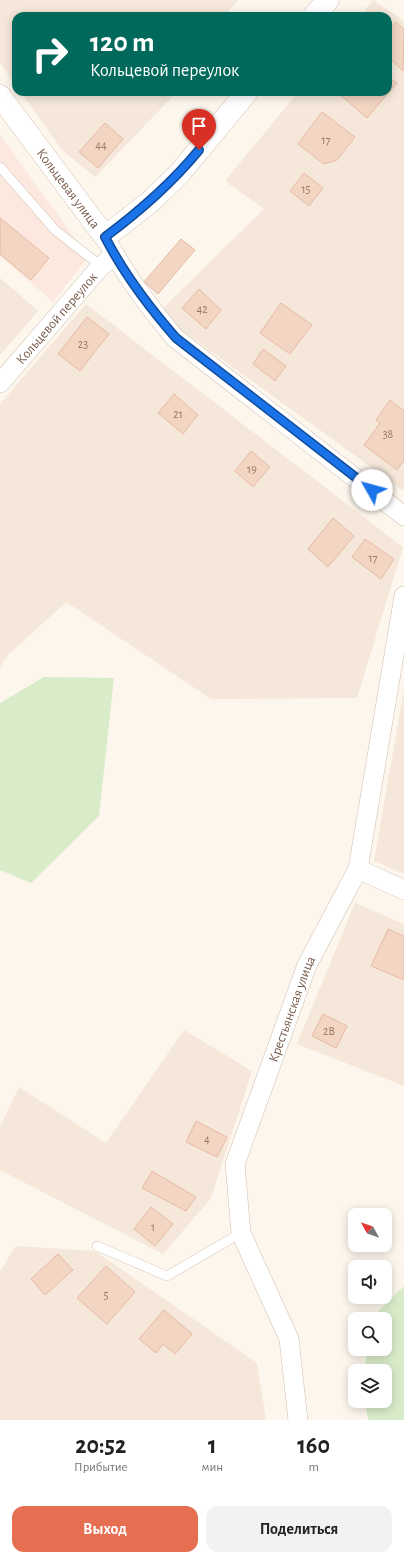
<!DOCTYPE html>
<html lang="ru">
<head>
<meta charset="utf-8">
<style>
	:root { --surface:#fff; --page:#f2f2f2; --text:#222; --muted:#767676; --accent:#e76f51 }
	body { margin:0; font-family:"Alegreya Sans",sans-serif; background:var(--page); color:var(--text); height:100vh; display:flex; flex-direction:column; font-size:15px; white-space:nowrap }
	* { box-sizing:border-box; margin:0 }
	p { font-size:13px; color:var(--muted) }
	.icon { flex:none; width:22px; height:22px; fill:none; stroke:currentColor; stroke-width:2; stroke-linecap:round; stroke-linejoin:round }
	.map { position:relative; height:1420px; overflow:hidden }
	.sheet { display:flex; flex-direction:column; background:var(--surface); flex:1 }
	.sheet>* { flex:none }
	.banner { position:absolute; left:12px; top:12px; width:380px; height:84px; border-radius:12px; box-shadow:0 2px 10px #0003; background:#00695c; color:#fff; overflow:hidden }
	.needle { width:26px; rotate:310deg }
	.tools { position:absolute; left:348px; top:1208px; display:grid; gap:8px }
	.tools a { display:grid; place-items:center; width:44px; height:44px; border-radius:8px; background:var(--surface); box-shadow:0 2px 10px #0003; font-size:20px }
	.pin { position:absolute; display:grid; place-items:center; width:34px; height:34px; color:#fff; margin:-41px -17px; border-radius:50% 50% 50% 0; rotate:-45deg; box-shadow:0 0 4px #0007 }
	.pin .icon { rotate:45deg }
	.me { position:absolute; width:44px; margin:-22px; rotate:308deg; stroke-linejoin:round; filter:drop-shadow(0 0 3px #0008) }
	.turn { display:flex; align-items:center; gap:14px; height:84px; padding:0 12px; font-size:18px }
	.turn .icon { width:52px; height:52px; stroke-width:2.5 }
	.turn b { display:block; font-size:28px; line-height:34px }
	.eta { display:flex; justify-content:space-evenly; align-items:center; height:68px; text-align:center }
	.eta b { font-size:24px; font-weight:700; line-height:28px }
	.button { display:flex; gap:8px; margin-top:auto; padding:8px 12px }
	.button a { flex:1; height:46px; border-radius:12px; background:var(--accent); color:#fff; font-size:16px; font-weight:700; line-height:46px; text-align:center }
	.button a+a { background:var(--page); color:var(--text) }
	.map>svg:first-child { display:block }
	.residential { fill:#f5e8da }
	.commercial { fill:#fde8e0 }
	.green { fill:#d8ecc9 }
	.building { fill:#f3d5c3; stroke:#e6bba3 }
	.lines { fill:none; stroke-linecap:round; stroke-linejoin:round }
	.service-casing { stroke:#d1beb0; stroke-width:10 }
	.minor-casing { stroke:#d1beb0; stroke-width:20 }
	.secondary-casing { stroke:#d6c0b0; stroke-width:23 }
	.service { stroke:#fff; stroke-width:9 }
	.minor { stroke:#fff; stroke-width:19 }
	.secondary { stroke:#fff; stroke-width:22 }
	.route-casing { stroke:#114b97; stroke-width:10 }
	.route { stroke:#1a73e8; stroke-width:7 }
	.labels { text-anchor:middle; stroke-width:4; stroke-linejoin:round; paint-order:stroke }
	.number-label { font-size:12px; fill:#987a6a }
	.street-label { font-size:14px; fill:#7a5c4d; stroke:#fffaf3 }
</style>
</head>
<body>
<div class="map">
<svg width="404" height="1420" viewBox="0 0 404 1420">
	<rect width="100%" height="100%" fill="#fdf6ec"/>
	<g class="residential">
		<polygon points="0,0 238,0 224,16 16,16 16,86 0,63"/>
		<polygon points="373,0 404,21 404,491 158,313 264,209 225,181 298,92 388,92 388,16 360,16"/>
		<polygon points="21,92 177,92 95,177 62,150"/>
		<polygon points="0,278 38,311 0,355"/>
		<polygon points="86,304 403,547 357,698 211,699 66,602 8,655 0,667 0,404"/>
		<polygon points="404,689 404,874 374,861"/>
		<polygon points="355,903 404,924 404,1086 297,1044"/>
		<polygon points="184,1030 252,1071 211,1198 163,1254 0,1170 0,1127 19,1087 106,1143"/>
		<polygon points="16,1246 95,1251 257,1363 266,1420 0,1420 0,1271"/>
	</g>
	<polygon class="commercial" points="0,135 88,257 53,302 0,256"/>
	<g class="green">
		<polygon points="44,677 114,678 99,816 31,883 0,870 0,703"/>
		<polygon points="404,1286 404,1420 368,1420 365,1401 385,1401 385,1371 365,1371 367,1349 385,1349 385,1319 371,1319"/>
	</g>
	<g class="building">
		<polygon points="396,22 404,29 403,71 388,57 388,31"/>
		<polygon points="388,77 397,83 367,118 337,92 388,92"/>
		<polygon points="322,112 355,137 337,160 324,164 298,144"/>
		<polygon points="105,123 123,139 98,168 79,152"/>
		<polygon points="304,173 323,188 309,206 290,191"/>
		<polygon points="0,218 49,258 31,280 0,254"/>
		<polygon points="181,239 195,250 158,294 144,282"/>
		<polygon points="199,289 221,310 206,329 182,308"/>
		<polygon points="281,303 312,325 290,354 260,333"/>
		<polygon points="87,317 109,334 80,371 58,354"/>
		<polygon points="263,349 286,366 275,381 253,364"/>
		<polygon points="174,394 198,415 183,434 158,413"/>
		<polygon points="390,400 404,411 404,460 397,470 364,445 380,423 376,420"/>
		<polygon points="251,451 270,467 253,487 235,471"/>
		<polygon points="333,518 354,536 328,567 308,549"/>
		<polygon points="365,539 394,559 381,579 352,557"/>
		<polygon points="388,929 404,936 404,980 371,966"/>
		<polygon points="323,1014 347,1026 336,1048 312,1036"/>
		<polygon points="196,1121 227,1137 217,1157 186,1142"/>
		<polygon points="152,1171 196,1197 186,1211 142,1188"/>
		<polygon points="151,1207 173,1224 155,1246 134,1229"/>
		<polygon points="58,1254 73,1270 45,1295 31,1279"/>
		<polygon points="106,1266 135,1292 107,1324 77,1298"/>
		<polygon points="164,1310 192,1334 175,1354 163,1344 156,1353 139,1339"/>
	</g>
	<g class="lines">
		<g class="service-casing">
			<g id="service">
				<polyline points="0,167 55,230 101,266"/>
				<polyline points="97,1246 167,1276 241,1233"/>
			</g>
		</g>
		<g class="minor-casing">
			<g id="minor">
				<path d="M105 237C124 274 149 307 175 338L404 516"/>
				<path id="s1" d="M0 383 101 266 115 255"/>
				<polyline points="358,869 404,890"/>
				<path id="s2" d="M298 1420 289 1339 241 1233 235 1164 307 965 358 869 404 596"/>
			</g>
		</g>
		<g class="secondary-casing">
			<g id="secondary">
				<polyline points="314,16 328,0"/>
				<path id="s3" d="M0 96 105 237 150 202 179 174 247 92"/>
			</g>
		</g>
		<use href="#service" class="service"/>
		<use href="#minor" class="minor"/>
		<use href="#secondary" class="secondary"/>
	</g>
	<g class="lines">
		<g class="route-casing">
			<path id="route" d="M199 150C171 184 140 211 105 237 124 274 149 307 176 338L372 490"/>
		</g>
		<use href="#route" class="route"/>
	</g>
	<g class="labels">
		<g class="number-label">
			<text x="326" y="144">17</text>
			<text x="101" y="149">44</text>
			<text x="306" y="193">15</text>
			<text x="202" y="313">42</text>
			<text x="83" y="348">23</text>
			<text x="178" y="418">21</text>
			<text x="388" y="438">38</text>
			<text x="252" y="473">19</text>
			<text x="373" y="562">17</text>
			<text x="329" y="1035">2В</text>
			<text x="207" y="1143">4</text>
			<text x="153" y="1231">1</text>
			<text x="106" y="1299">5</text>
		</g>
		<g class="street-label">
			<text dy="5" stroke="none"><textPath href="#s3" startOffset="115">Кольцевая улица</textPath></text>
			<text dy="5" stroke="none"><textPath href="#s1" startOffset="86">Кольцевой переулок</textPath></text>
			<text dy="5" stroke="none"><textPath href="#s2" startOffset="432">Крестьянская улица</textPath></text>
		</g>
	</g>
</svg>
<div class="tools">
<a><svg class="needle" viewBox="-14 -14 28 28"><path d="M0-13l5 13h-10z" fill="#e53935"/><path d="M0 13l5-13h-10z" fill="#767676"/></svg></a>
<a><svg class="icon" aria-label="sound" viewBox="0 0 24 24"><path d="M4 9h4l5-4v14l-5-4H4zM17 9q2 3 0 6"/></svg></a>
<a><svg class="icon" aria-label="search" viewBox="0 0 24 24"><circle cx="10" cy="10" r="6"/><path d="M15 15l6 6"/></svg></a>
<a><svg class="icon" aria-label="layers" viewBox="0 0 24 24"><path d="M12 4l9 5-9 5-9-5zM3 14l9 5 9-5"/></svg></a>
</div>
<div class="pin" style="left:199px;top:150px;background:#d93025"><svg class="icon" aria-label="arrive" viewBox="0 0 24 24"><path d="M6 21V4h12l-3 4 3 4H6"/></svg></div>
<svg class="me" style="left:372px;top:490px" viewBox="-20 -20 40 40"><circle r="19" fill="#fff"/><path d="M0-13L10 11 0 6-10 11z" fill="#1a73e8"/></svg>
<div class="banner">
<div class="turn"><svg class="icon" aria-label="right" viewBox="0 0 24 24"><path d="M7 20v-9h11M14 6l5 5-5 5"/></svg><div><b>120 m</b>Кольцевой переулок</div></div>
</div>
</div>
<section class="sheet">
<div class="eta">
<div><b>20:52</b><p>Прибытие</p></div>
<div><b>1</b><p>мин</p></div>
<div><b>160</b><p>m</p></div>
</div>
<div class="button"><a>Выход</a><a>Поделиться</a></div>
</section>
</body>
</html>
